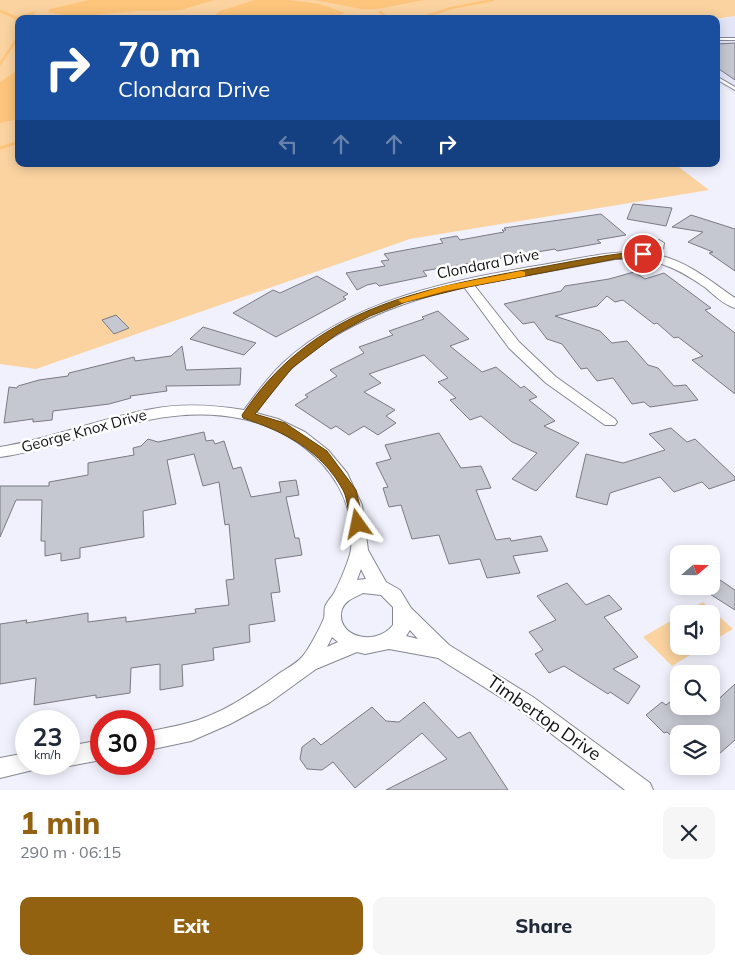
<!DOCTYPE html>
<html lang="en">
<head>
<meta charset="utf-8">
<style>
	:root { --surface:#fff; --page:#f6f6f7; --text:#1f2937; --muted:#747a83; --accent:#936211 }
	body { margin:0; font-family:Mulish,sans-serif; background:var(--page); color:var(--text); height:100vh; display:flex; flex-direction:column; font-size:19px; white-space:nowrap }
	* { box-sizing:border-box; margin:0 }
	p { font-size:16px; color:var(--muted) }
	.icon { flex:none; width:28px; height:28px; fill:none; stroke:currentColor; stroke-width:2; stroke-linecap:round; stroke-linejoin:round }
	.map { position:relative; height:790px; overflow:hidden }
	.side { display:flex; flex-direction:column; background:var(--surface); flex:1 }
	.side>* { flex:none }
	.guide { position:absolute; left:15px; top:15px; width:705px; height:152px; border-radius:10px; box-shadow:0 2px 12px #0003; background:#1a4fa0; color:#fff; overflow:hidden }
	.needle { width:32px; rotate:70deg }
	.fabs { position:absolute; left:670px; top:545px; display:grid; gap:10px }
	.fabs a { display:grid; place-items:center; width:50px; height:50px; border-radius:10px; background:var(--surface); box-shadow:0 2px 12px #0003; font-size:25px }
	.speed { position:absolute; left:15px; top:710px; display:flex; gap:10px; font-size:25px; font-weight:700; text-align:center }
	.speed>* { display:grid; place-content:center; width:65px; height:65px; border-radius:50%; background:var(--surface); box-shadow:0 2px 12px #0003; line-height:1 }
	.speed small { font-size:12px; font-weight:400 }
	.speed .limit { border:8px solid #d22; background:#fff; color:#111 }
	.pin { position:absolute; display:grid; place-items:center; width:42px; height:42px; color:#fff; margin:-21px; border:2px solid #fff; border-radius:50%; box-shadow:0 1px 5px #0007 }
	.me { position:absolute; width:55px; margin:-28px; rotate:348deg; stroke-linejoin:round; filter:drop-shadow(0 0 4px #0008) }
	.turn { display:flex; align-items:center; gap:18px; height:105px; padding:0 20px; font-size:22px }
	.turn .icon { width:65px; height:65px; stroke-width:2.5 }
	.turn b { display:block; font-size:35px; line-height:42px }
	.lanes { display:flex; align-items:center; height:48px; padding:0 20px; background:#0003; justify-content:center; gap:25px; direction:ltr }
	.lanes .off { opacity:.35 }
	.round { display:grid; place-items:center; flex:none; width:52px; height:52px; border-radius:10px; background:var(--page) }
	.head { display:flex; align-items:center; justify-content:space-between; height:85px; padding:0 20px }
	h1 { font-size:30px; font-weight:800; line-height:38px; color:var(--accent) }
	.button { display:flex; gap:10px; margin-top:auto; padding:10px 20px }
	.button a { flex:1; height:58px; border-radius:10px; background:var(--accent); color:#fff; font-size:20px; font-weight:800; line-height:58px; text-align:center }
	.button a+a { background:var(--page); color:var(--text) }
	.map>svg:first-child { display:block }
	.built { fill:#e4e6f8 }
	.green { fill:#fbd3a0 }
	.water { fill:#fdc57b }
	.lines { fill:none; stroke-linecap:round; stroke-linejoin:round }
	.stream-far1 { stroke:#fdc57b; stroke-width:2.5 }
	.stream { stroke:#fdc57b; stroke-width:3 }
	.building { fill:#c5c7d1; stroke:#797a83 }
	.lane-casing { stroke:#868791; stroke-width:2 }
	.street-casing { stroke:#868791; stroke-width:2 }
	.lane { fill:#fff; fill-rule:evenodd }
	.street { fill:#fff; fill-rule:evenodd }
	.route { fill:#936211; stroke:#60400b }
	.slow { fill:#f59e0b }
	.labels { text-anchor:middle; stroke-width:5; stroke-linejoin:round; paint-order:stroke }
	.street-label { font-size:15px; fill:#101114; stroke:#fff }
	.near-street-label { font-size:18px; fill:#101114; stroke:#fff }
</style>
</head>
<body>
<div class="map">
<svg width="735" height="790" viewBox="0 0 735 790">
	<rect width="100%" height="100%" fill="#f0f1fc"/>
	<polygon class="built" points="735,16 735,94 716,81 716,20"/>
	<g class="green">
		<polygon points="0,0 735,0 735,16 716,19 19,19 19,164 675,164 709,190 410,239 36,369 0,364"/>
		<polygon points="703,602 733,629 711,642 711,614 682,614"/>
		<polygon points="679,616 679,646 705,646 672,666 643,637"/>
	</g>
	<g class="water">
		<polygon points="89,0 214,0 181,10 161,11 137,11 73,17 48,12 50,9"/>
		<polygon points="255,0 289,0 320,4 345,13 332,19 209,19 220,11"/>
		<polygon points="314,0 424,0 377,9 362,9"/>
		<polygon points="19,69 19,119 0,123 0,82"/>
	</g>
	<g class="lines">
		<g class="stream-far1">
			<polyline points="1,11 16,18 34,13"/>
			<polyline points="380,12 389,19"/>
			<polyline points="418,19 451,8 493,0"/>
			<polyline points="0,64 17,39 16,18"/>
		</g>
		<polyline class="stream" points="0,148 19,142"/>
	</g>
	<g class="building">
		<polygon points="735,43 735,80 716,67 716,44"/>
		<polygon points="633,204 672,208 666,226 627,219"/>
		<polygon points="601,214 626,235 597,240 601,243 557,251 555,249 423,271 427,276 379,286 376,283 367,285 357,290 346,273 385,266 381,261 389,260 384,254 443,243 440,239 457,236 460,240 504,232 502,230 506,230 504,228"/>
		<polygon points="691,215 735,229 735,271 709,253 713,252 688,242 703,232 672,227"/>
		<polygon points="634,272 645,279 664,273 711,308 705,310 735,333 735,394 692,360 703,356 678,337 674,338 657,323 654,324 623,300 615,302 607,296 597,306 555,316 600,331 612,343 627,341 648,365 658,368 674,386 686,385 698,400 650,407 644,402 632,404 613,378 597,381 587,368 581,369 562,344 547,339 534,322 523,324 504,304 561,291 565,286 609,279"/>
		<polygon points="317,276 348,294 343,297 346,299 276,337 233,313 273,290 280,293"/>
		<polygon points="438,311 469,339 450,346 482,372 496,367 521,388 524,386 537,397 529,400 555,421 544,426 579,443 536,491 512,479 537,453 512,442 481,416 470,420 450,400 456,398 438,382 448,378 424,355 369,374 381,383 364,392 395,410 386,416 396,423 378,435 364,426 349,435 336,426 331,429 295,405 308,397 305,395 337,376 330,370 364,353 359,347 393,335 389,331 424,319 422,317"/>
		<polygon points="116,315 129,328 114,334 102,320"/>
		<polygon points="203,327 256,343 244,355 190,339"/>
		<polygon points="182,346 186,370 241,368 240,385 166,386 167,391 130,396 131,398 109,404 53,411 52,420 33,422 33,419 4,423 9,387 17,388 18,386 39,380 68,376 69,373 134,357 135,361 171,356"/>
		<polygon points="671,428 687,442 695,439 735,477 735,480 709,489 702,482 674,492 660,477 610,493 607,505 576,497 586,454 623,463 665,450 649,434"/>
		<polygon points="204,432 206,441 213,440 215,444 224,441 233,469 241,467 251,497 281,492 279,482 296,480 299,495 286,497 295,538 299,538 302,555 275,559 280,592 271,593 275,621 249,625 250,642 213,648 214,660 182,665 183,686 160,690 160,664 131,668 130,693 96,698 96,695 34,705 36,678 0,684 0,624 27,620 26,623 88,613 88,622 126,617 126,622 196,613 195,609 229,605 226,580 234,579 229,524 225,525 219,482 203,486 194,454 167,460 176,504 143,511 144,537 80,548 80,558 61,561 61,553 45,556 45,541 41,541 42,500 16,500 0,537 0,486 49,486 49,482 88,475 88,463 134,455 133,448 141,446 148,439 158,442"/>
		<polygon points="439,433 461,468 481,466 491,488 476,490 496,540 510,538 511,541 541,536 548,551 513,556 520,573 487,578 480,559 449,564 439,535 412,539 401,505 389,507 383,488 388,487 376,463 391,459 385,445"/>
		<polygon points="714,576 735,590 735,610 702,589 705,586 711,586 711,580"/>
		<polygon points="567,583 586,605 609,595 622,609 604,617 638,657 613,669 640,686 628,704 610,692 608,694 564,666 549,673 535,654 543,650 529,632 556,620 537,596"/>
		<polygon points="735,684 735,740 711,761 711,734 679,734 679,743 667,732 664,733 646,715 662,702 666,705 679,695 679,706 711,706"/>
		<polygon points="424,702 458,738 470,732 508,790 386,790 447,759 422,733 355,788 333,762 322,770 307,769 300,759 302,747 314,738 321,745 372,707 386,721 399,722"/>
	</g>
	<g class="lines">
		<g class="lane-casing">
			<g id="lane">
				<rect x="716" y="38" width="19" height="2"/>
				<polygon points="716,76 735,87 735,90 716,79"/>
			</g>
		</g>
		<g class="street-casing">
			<g id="street">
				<path d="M659 240 664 243 662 256C689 263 712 282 735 298V308C724 305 714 295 706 288 675 266 653 257 615 259L474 285 519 342 556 377 615 419 617 422 615 425H605L546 383 509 348 464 287C403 301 339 324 292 368 278 381 267 398 256 413L278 419 305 432 328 450 347 473 362 505 368 550 378 568 386 582 400 590 411 608 449 645 533 697 650 783 653 790H625L519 709 438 658 389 649 365 654 357 652 316 669 269 703 230 724 191 741 144 751V733C158 729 174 727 188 723 220 715 251 694 277 675 285 669 296 664 302 657 308 651 321 626 324 618 325 614 324 610 325 607 327 601 333 596 335 591 340 582 350 558 351 549 358 483 304 432 243 419 158 400 82 445 0 457V447C52 439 100 418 152 409 183 403 213 405 244 410 256 394 268 377 283 363 352 299 452 280 542 265 578 259 615 249 651 253L654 243ZM361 569 366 579 357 580ZM363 593 381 595 393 607V625C375 648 334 636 342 609 345 600 356 597 363 593ZM410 630 418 639 406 636ZM332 637 338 642 327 647Z"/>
				<polygon points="101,740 101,760 69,766 64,764 69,764 69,746"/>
				<polygon points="26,753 26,764 36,764 33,770 0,778 0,758"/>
			</g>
		</g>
		<use href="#lane" class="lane"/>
		<use href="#street" class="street"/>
	</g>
	<path class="route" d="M643 251 646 252V256L615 259 468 287 406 302 370 316 337 334 292 368 255 414 285 423 327 451 356 490 364 524 362 527H353C347 516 349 501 343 490 321 450 285 432 243 418L242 415C310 313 406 292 519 271 560 264 601 255 643 251Z"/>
	<polygon class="slow" points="521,271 525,272 525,276 445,291 402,303 398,300 444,286"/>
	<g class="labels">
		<g class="street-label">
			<text transform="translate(488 264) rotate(-11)" y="5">Clondara Drive</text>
			<text transform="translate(84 431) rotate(-15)" y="5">George Knox Drive</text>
		</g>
		<g class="near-street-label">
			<text transform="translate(544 718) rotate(35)" y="6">Timbertop Drive</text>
		</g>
	</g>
</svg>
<div class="fabs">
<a><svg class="needle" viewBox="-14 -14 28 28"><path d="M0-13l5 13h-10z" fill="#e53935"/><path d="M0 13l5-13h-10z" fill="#747a83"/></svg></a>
<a><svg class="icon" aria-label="sound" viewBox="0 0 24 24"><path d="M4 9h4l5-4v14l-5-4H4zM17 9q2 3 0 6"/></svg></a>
<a><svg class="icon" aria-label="search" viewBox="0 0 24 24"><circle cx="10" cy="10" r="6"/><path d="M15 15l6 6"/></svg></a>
<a><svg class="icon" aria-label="layers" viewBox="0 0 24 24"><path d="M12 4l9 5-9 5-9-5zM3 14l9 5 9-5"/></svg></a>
</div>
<div class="speed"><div>23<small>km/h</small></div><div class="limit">30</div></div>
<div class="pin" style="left:643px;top:254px;background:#d93025"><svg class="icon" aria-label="arrive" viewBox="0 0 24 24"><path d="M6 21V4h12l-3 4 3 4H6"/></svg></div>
<svg class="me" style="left:358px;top:524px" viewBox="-20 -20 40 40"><path d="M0-17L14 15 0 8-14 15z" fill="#936211" stroke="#fff" stroke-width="4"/></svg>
<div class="guide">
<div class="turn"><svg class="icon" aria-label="right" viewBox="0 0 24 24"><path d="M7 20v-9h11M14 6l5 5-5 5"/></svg><div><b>70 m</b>Clondara Drive</div></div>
<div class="lanes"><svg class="icon off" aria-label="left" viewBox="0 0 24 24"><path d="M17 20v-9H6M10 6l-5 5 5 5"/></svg><svg class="icon off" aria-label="ahead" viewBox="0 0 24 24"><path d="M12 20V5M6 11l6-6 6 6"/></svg><svg class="icon off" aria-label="ahead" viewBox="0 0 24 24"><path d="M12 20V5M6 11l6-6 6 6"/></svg><svg class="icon" aria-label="right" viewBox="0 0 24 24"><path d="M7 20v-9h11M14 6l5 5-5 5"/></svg></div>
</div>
</div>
<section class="side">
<div class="head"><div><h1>1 min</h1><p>290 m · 06:15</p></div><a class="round"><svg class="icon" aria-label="close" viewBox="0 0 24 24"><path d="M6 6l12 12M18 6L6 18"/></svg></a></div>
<div class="button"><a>Exit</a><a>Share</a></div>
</section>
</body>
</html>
